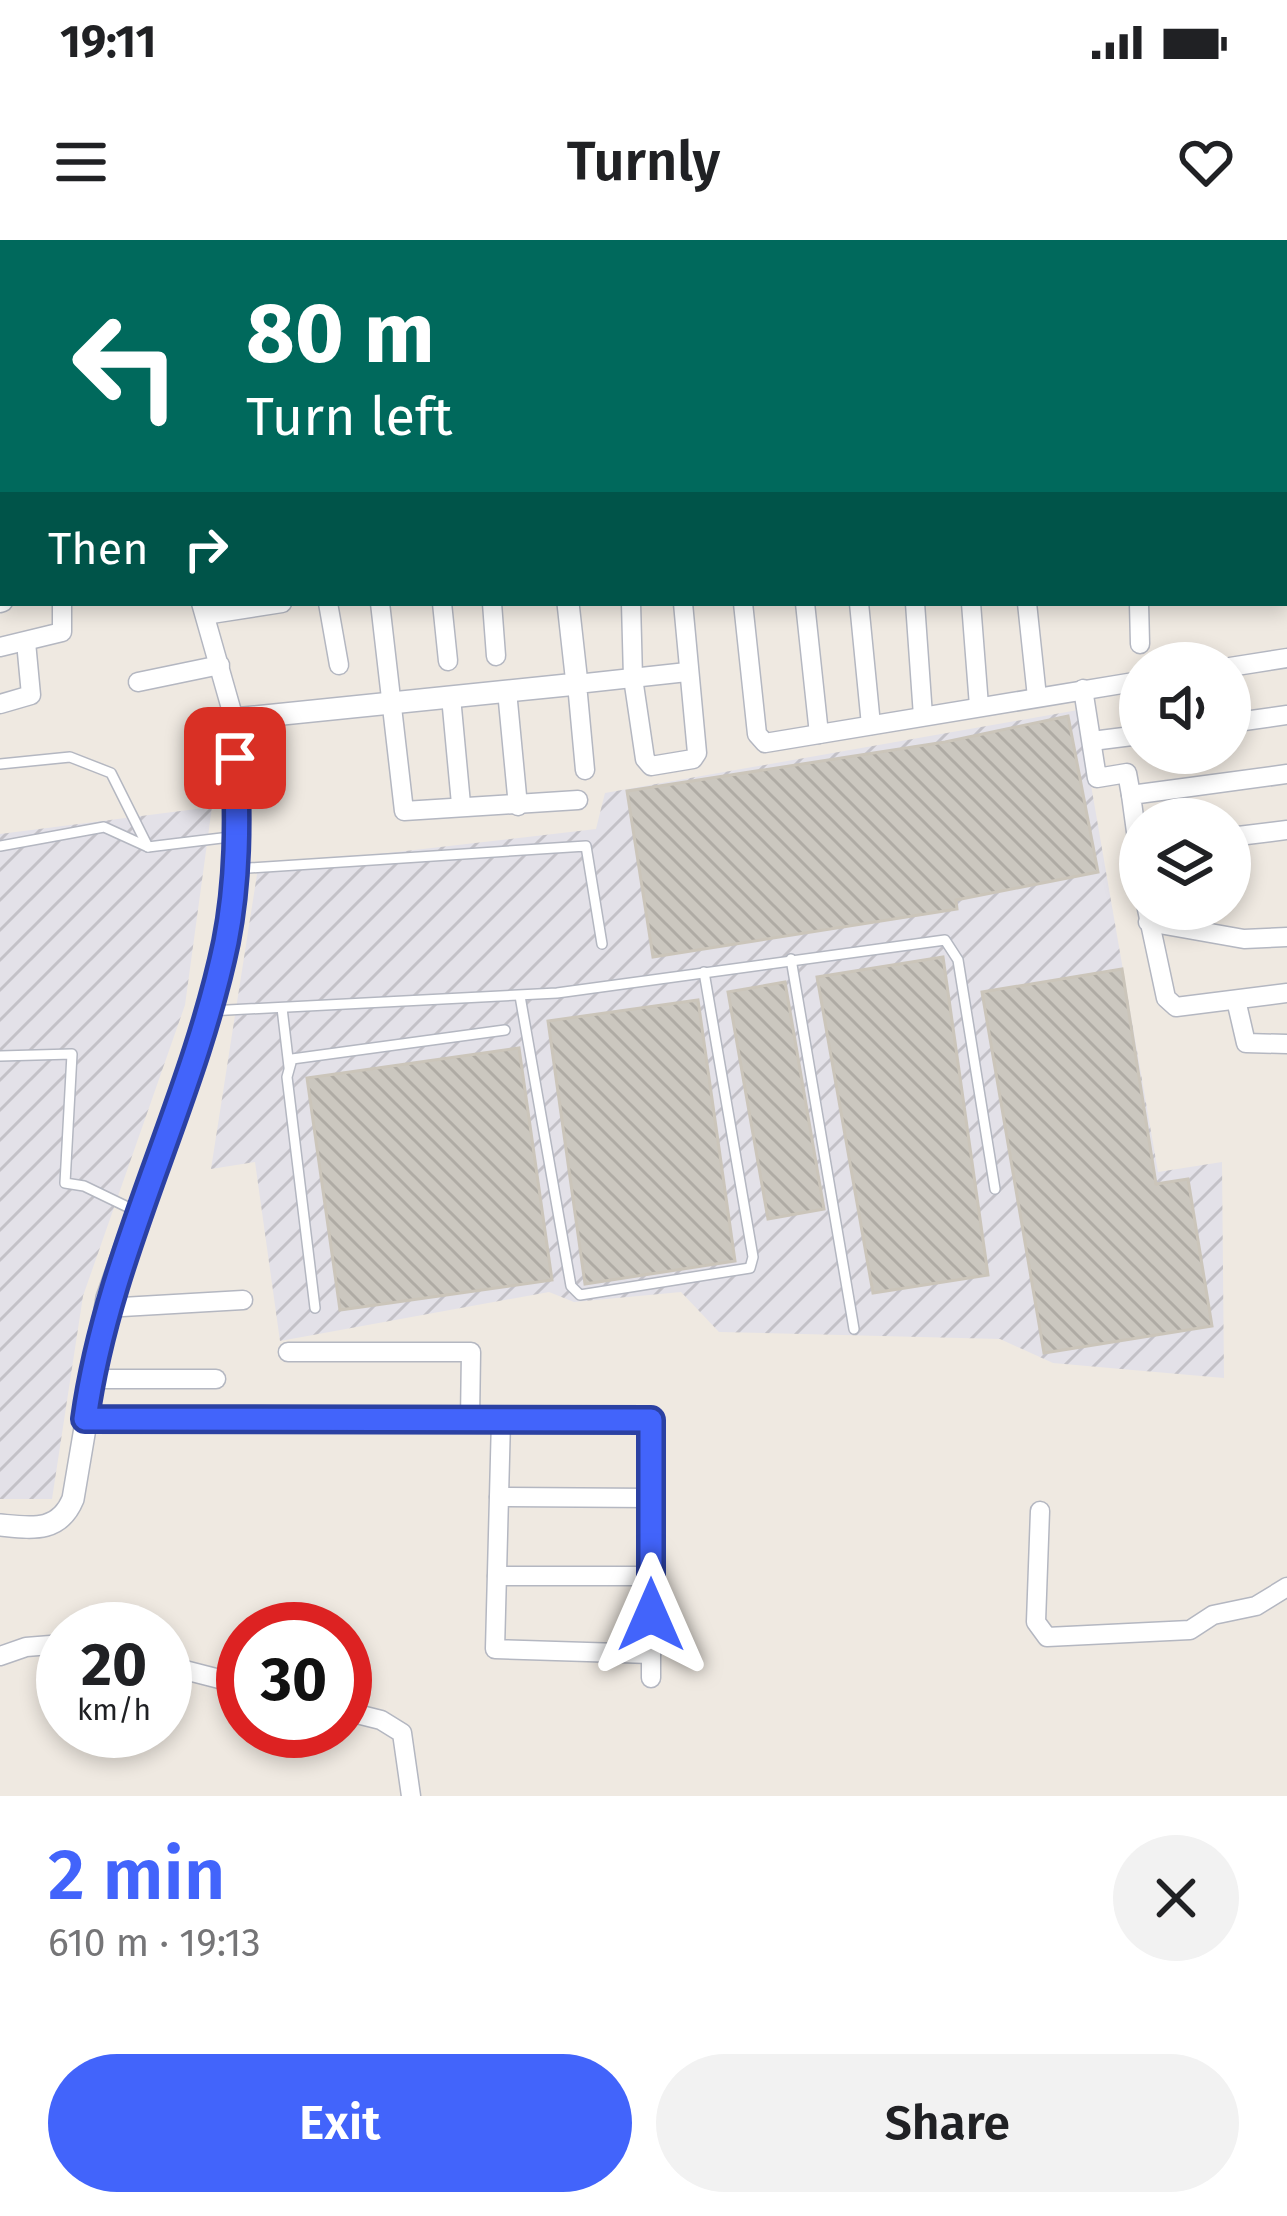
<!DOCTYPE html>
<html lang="en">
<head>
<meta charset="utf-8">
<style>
	:root { --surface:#fff; --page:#f2f2f2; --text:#202124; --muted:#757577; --accent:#4264fb }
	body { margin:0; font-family:"Fira Sans",sans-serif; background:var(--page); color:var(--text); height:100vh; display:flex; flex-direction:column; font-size:45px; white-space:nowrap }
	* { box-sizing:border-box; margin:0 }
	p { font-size:39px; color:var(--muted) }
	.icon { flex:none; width:66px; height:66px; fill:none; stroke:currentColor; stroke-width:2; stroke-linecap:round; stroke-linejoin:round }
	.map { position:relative; height:1556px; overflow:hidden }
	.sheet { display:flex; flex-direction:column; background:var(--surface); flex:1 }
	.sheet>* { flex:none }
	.guide { position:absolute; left:0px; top:0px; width:1287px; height:366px; box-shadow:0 6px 18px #0003; background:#00695c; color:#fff; overflow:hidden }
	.buttons { position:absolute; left:1119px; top:402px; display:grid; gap:24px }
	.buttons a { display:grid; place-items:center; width:132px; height:132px; border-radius:50%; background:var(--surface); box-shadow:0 6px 18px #0003; font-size:60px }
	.speed { position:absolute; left:36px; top:1362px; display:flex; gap:24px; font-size:60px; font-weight:700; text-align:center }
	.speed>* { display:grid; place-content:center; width:156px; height:156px; border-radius:50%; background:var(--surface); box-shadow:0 6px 18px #0003; line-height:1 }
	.speed small { font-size:30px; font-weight:400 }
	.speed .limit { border:18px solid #d22; background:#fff; color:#111 }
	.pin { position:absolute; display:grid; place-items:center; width:102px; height:102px; color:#fff; margin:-51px; border-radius:24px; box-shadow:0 6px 18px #0006 }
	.me { position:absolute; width:132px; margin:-66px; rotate:0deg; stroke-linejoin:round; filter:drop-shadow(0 0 9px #0008) }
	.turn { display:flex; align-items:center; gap:42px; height:252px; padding:0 48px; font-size:54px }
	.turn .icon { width:156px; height:156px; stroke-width:2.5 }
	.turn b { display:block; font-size:84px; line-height:102px }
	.then { display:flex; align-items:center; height:114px; padding:0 48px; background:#0003; gap:24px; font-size:45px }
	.round { display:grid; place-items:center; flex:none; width:126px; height:126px; border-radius:63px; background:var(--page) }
	.summary { display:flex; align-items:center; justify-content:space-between; height:204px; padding:0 48px }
	h1 { font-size:72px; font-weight:600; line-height:90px; color:var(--accent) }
	.primary-button { display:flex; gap:24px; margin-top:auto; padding:24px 48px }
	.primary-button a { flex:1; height:138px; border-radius:72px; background:var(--accent); color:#fff; font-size:48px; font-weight:600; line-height:138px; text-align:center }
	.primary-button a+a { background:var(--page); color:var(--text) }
	.status { display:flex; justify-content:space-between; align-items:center; height:84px; padding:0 60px; background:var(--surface); direction:ltr }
	.status svg { height:33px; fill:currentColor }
	header { display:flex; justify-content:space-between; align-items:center; height:156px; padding:0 48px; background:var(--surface); font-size:54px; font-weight:600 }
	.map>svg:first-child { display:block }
	.industrial { fill:url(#industrial-furrows) }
	.building { fill:url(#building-back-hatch); stroke:#cbc5ba; stroke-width:3 }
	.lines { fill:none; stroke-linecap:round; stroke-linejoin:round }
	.service-casing { stroke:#b4b7c1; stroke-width:12 }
	.minor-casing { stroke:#b4b7c1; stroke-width:21 }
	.tertiary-casing { stroke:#b4b7c1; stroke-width:24 }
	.service { stroke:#fff; stroke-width:9 }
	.minor { stroke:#fff; stroke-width:18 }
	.tertiary { stroke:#fff; stroke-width:21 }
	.route-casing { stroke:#2b41a3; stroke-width:30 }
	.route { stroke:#4264fb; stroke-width:21 }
</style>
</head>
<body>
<div class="status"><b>19:11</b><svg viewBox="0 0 49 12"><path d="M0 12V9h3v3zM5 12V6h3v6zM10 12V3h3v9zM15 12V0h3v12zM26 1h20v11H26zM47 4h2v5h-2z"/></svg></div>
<header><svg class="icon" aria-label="menu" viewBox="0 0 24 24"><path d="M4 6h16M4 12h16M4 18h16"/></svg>Turnly<svg class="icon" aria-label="heart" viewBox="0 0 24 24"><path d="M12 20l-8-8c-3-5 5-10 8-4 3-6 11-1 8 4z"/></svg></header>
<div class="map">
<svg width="1287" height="1556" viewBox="0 0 1287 1556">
	<defs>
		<pattern id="industrial-furrows" width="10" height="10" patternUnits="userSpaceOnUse" patternTransform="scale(3)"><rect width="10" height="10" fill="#e3e1e8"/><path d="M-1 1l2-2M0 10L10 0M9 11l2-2" fill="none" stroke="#c3c1c7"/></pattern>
		<pattern id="building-back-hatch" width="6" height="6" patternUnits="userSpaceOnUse" patternTransform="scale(3)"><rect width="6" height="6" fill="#cbc7bf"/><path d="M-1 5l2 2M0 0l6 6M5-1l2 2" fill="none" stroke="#afaba4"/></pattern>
	</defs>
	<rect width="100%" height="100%" fill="#efe9e1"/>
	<g class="industrial">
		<polygon points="1078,470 1158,932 1222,922 1224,1138 1053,1123 1000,1099 719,1092 681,1052 574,1062 549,1052 280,1101 255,922 211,929 258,628 596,589 605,553"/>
		<polygon points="212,567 185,765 83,1056 52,1259 0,1259 0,594"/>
	</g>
	<g class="building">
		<polygon points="1068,476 1098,632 956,660 957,669 653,717 627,551 945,502"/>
		<polygon points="943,717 988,1035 873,1053 817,737"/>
		<polygon points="1122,729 1156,944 1188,939 1212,1086 1044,1113 982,752"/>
		<polygon points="785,742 824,969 768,979 728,752"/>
		<polygon points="698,760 735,1021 585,1044 548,781"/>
		<polygon points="519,808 552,1040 340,1070 307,838"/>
	</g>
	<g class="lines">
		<g class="service-casing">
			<g id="service">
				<polyline points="0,524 70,517 111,533 148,607"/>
				<polyline points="0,606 104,587 148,607 238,596"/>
				<polyline points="234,629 586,606 602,704"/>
				<polyline points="791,719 854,1089"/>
				<polyline points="520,756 571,1046 580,1055 750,1028 753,1017 704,732"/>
				<polyline points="282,768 289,827"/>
				<polyline points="209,771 557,753 945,700 958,720 995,949"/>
				<polyline points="0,816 72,814 65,943 84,946 138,972"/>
				<polyline points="315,1068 287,837 292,819 505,790"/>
			</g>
		</g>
		<g class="minor-casing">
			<g id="minor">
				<polyline points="53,0 54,3"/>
				<polyline points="238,0 239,3"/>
				<polyline points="337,0 338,3"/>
				<polyline points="631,0 632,3"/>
				<polyline points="191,3 200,0"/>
				<polyline points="805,3 821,0"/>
				<polyline points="0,42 3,42"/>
				<polyline points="1284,85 1287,84"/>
				<polyline points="1284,166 1287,165"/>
				<polyline points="0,213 3,213"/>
				<polyline points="1284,246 1287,246"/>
				<polyline points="0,274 3,274"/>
				<polyline points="0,363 3,362"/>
				<polyline points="201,363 234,479"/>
				<polyline points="328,363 339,425"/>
				<polyline points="380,363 404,571 578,560"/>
				<polyline points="442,363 448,421"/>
				<polyline points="492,363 496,416"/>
				<polyline points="631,363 633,438 645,519 651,526 693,519 697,513 683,363"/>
				<polyline points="743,363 757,494 765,503 1140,441"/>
				<polyline points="805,363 819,494"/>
				<polyline points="859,363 871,485"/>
				<polyline points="915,363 923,476"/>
				<polyline points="971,363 979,466"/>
				<polyline points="1027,363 1037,457"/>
				<polyline points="1139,363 1140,404"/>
				<polyline points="205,375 282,363"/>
				<polyline points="0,407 62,392 62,363"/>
				<polyline points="1230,427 1287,418"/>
				<polyline points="138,442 220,425"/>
				<polyline points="1083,449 1097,538 1127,533 1131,555"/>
				<polyline points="507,451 518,566"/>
				<polyline points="451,457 461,564"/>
				<polyline points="0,464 31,455 26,402"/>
				<polyline points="1230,483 1287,475"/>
				<polyline points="1092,501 1140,495"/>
				<polyline points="585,530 577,444 687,432"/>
				<polyline points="1230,597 1287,590"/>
				<polyline points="1140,621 1131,555 1287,534"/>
				<polyline points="1147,669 1166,758 1176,767 1287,753"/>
				<polyline points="1148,682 1244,699 1287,697"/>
				<polyline points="1236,760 1246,803 1287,804"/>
				<polyline points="105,1068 243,1060"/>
				<polyline points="288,1112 471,1112 470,1180"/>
				<polyline points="90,1139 216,1139"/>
				<polyline points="85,1179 651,1181 651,1438"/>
				<polyline points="501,1180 495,1409 651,1414"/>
				<polyline points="499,1257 651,1258"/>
				<polyline points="1040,1271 1036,1382 1047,1397 1190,1390 1213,1375 1256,1366 1287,1347"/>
				<polyline points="497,1336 651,1336"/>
				<polyline points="0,1416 26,1407 63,1404"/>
				<polyline points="165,1425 243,1445"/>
				<polyline points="345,1471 381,1480 402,1493 411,1556"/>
			</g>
		</g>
		<g class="tertiary-casing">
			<g id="tertiary">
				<polyline points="543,0 543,3"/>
				<path d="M0 1285C32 1288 59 1293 73 1259L107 1058 209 771 226 698 238 596 234 479 577 444 568 363"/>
			</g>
		</g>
		<use href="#service" class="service"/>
		<use href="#minor" class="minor"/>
		<use href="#tertiary" class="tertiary"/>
	</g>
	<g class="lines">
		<g class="route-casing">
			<path id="route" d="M235 518C238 579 238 641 226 702 192 865 108 1013 85 1179L651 1180V1375"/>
		</g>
		<use href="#route" class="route"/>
	</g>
</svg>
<div class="buttons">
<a><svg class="icon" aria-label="sound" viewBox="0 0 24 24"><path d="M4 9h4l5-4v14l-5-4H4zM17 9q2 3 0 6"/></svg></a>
<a><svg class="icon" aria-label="layers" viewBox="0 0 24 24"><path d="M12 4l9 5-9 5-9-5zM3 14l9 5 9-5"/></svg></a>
</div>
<div class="speed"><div>20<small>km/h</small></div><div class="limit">30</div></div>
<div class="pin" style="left:235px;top:518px;background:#d93025"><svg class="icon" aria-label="arrive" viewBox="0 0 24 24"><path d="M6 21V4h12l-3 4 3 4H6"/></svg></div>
<svg class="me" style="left:651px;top:1375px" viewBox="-20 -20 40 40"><path d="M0-17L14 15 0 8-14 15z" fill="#4264fb" stroke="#fff" stroke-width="4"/></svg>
<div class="guide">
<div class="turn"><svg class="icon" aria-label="left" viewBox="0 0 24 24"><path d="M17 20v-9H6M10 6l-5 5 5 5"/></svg><div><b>80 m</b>Turn left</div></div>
<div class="then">Then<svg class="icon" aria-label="right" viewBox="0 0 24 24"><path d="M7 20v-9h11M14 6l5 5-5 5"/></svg></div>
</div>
</div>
<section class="sheet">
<div class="summary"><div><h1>2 min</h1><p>610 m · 19:13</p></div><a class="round"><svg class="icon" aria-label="close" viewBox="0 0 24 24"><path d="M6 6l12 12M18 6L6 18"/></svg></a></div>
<div class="primary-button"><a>Exit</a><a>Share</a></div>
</section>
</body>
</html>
